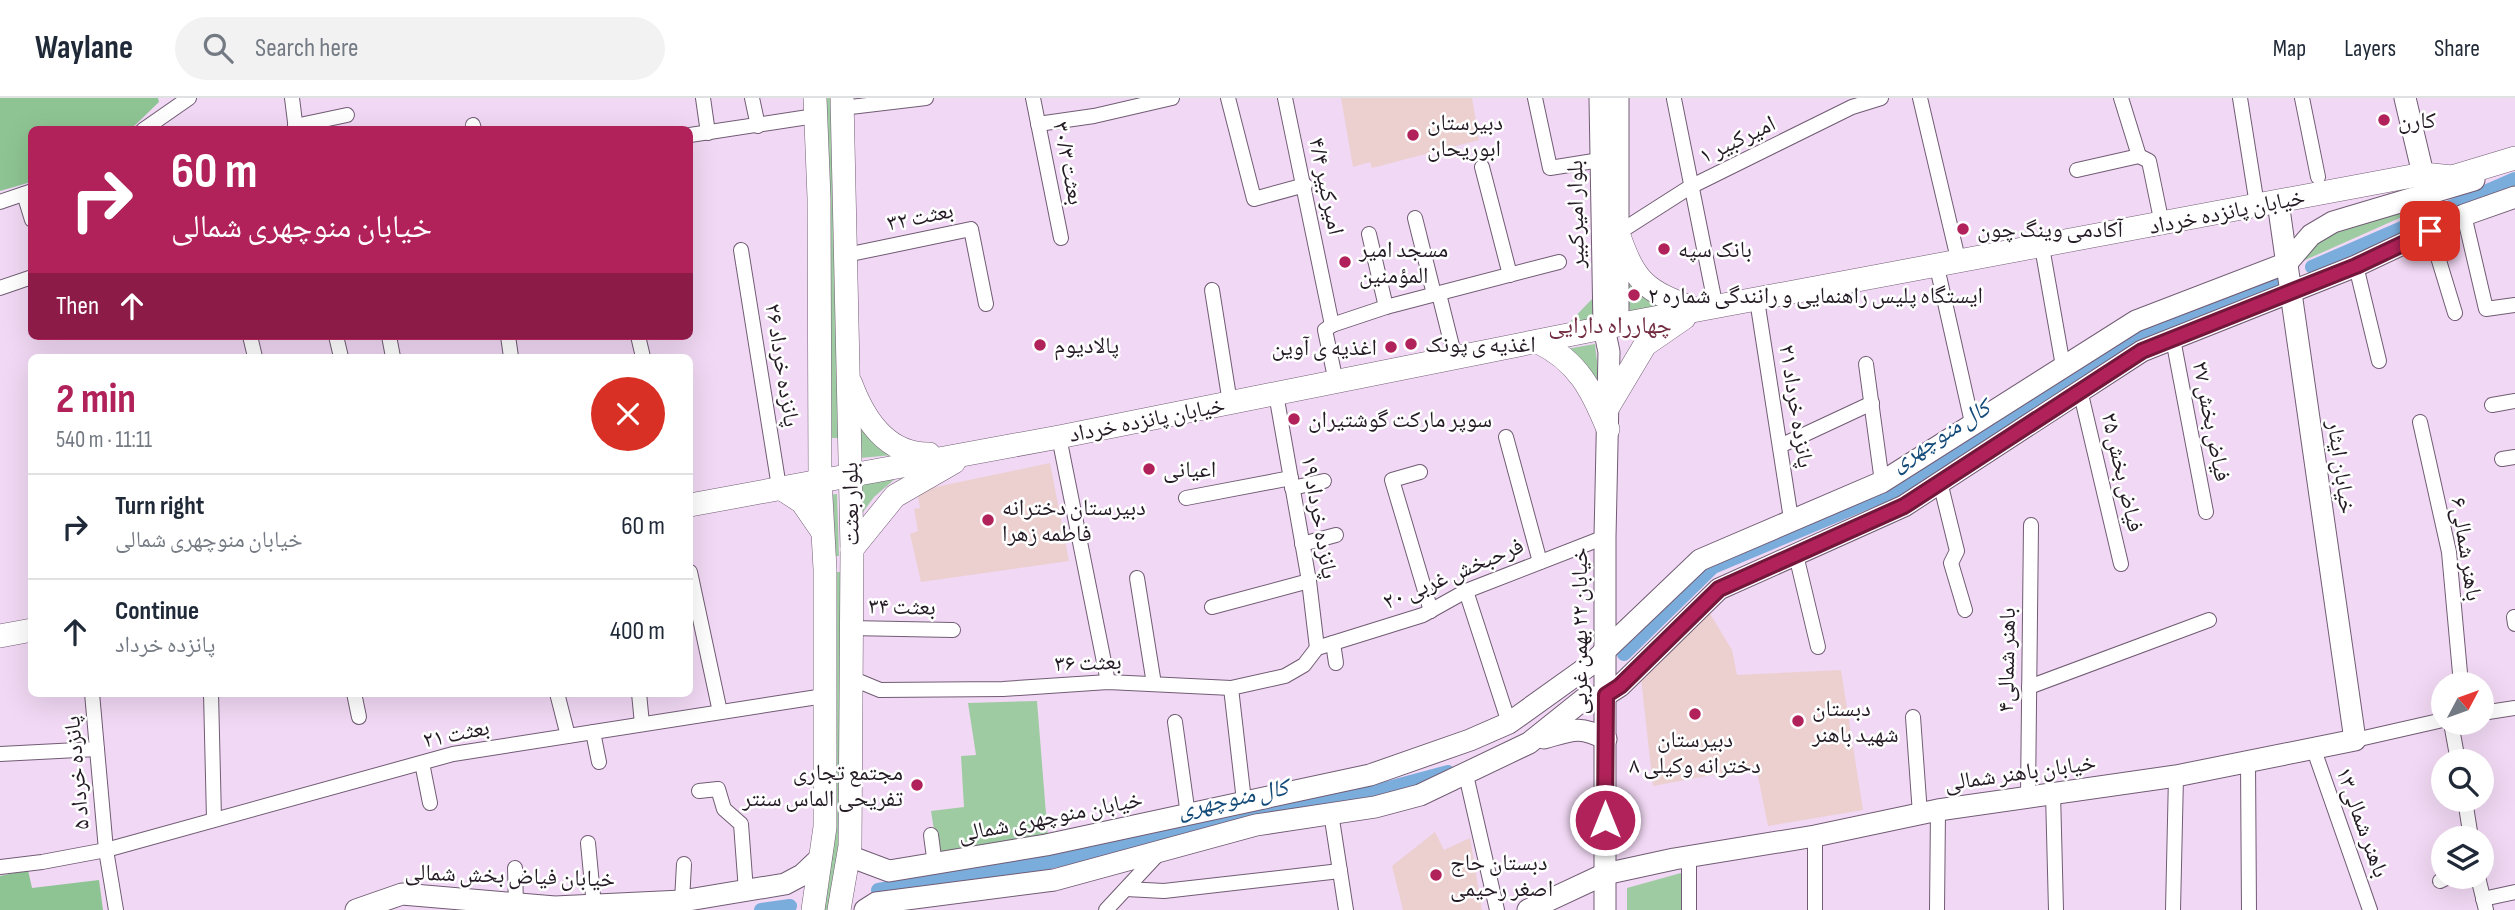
<!DOCTYPE html>
<html lang="en">
<head>
<meta charset="utf-8">
<style>
	:root { --surface:#fff; --page:#f2f2f3; --text:#1f2937; --muted:#747a83; --line:#e0e1e3; --accent:#b02259 }
	body { margin:0; font-family:"Sofia Sans Condensed","Noto Naskh Arabic",sans-serif; background:var(--page); color:var(--text); height:100vh; display:flex; flex-direction:column; font-size:26px; white-space:nowrap }
	* { box-sizing:border-box; margin:0 }
	p { font-size:23px; color:var(--muted) }
	.icon { flex:none; width:38px; height:38px; fill:none; stroke:currentColor; stroke-width:2; stroke-linecap:round; stroke-linejoin:round }
	.map { position:relative; flex:1; overflow:hidden }
	.details { position:absolute; left:28px; top:256px; width:665px; height:343px; display:flex; flex-direction:column; background:var(--surface); border-radius:10px; box-shadow:0 7px 28px #0002 }
	.details>* { flex:none }
	.hud { position:absolute; left:28px; top:28px; width:665px; height:214px; border-radius:10px; box-shadow:0 7px 28px #0002; background:#b02259; color:#fff; overflow:hidden }
	.needle { width:46px; rotate:49deg }
	.buttons { position:absolute; left:2431px; top:574px; display:grid; gap:14px }
	.buttons a { display:grid; place-items:center; width:63px; height:63px; border-radius:50%; background:var(--surface); box-shadow:0 7px 28px #0002; font-size:35px }
	.pin { position:absolute; display:grid; place-items:center; width:60px; height:60px; color:#fff; margin:-30px; border-radius:14px; box-shadow:0 4px 10px #0006 }
	.me { position:absolute; width:77px; margin:-38px; rotate:0deg; stroke-linejoin:round; filter:drop-shadow(0 0 5px #0008) }
	.turn { display:flex; align-items:center; gap:24px; height:147px; padding:0 28px; font-size:32px }
	.turn .icon { width:91px; height:91px; stroke-width:2.5 }
	.turn b { display:block; font-size:49px; line-height:60px }
	.then { display:flex; align-items:center; height:66px; padding:0 28px; background:#0003; gap:14px; font-size:26px }
	.round { display:grid; place-items:center; flex:none; width:74px; height:74px; border-radius:37px; background:var(--page) }
	.head { display:flex; align-items:center; justify-content:space-between; height:119px; padding:0 28px }
	h1 { font-size:42px; font-weight:700; line-height:52px; color:var(--accent) }
	ul { padding:0; list-style:none }
	li { display:flex; align-items:center; gap:21px; height:105px; padding:0 28px; border-top:2px solid var(--line) }
	li div { flex:1 }
	li b { display:block; font-size:26px }
	li em { font-style:normal }
	header { display:flex; align-items:center; gap:42px; box-sizing:border-box; height:98px; padding:0 35px; background:var(--surface); border-bottom:2px solid var(--line) }
	header strong { font-size:33px }
	nav { display:flex; gap:38px; margin-inline-start:auto; font-size:24px }
	.search { width:490px; height:63px; background:var(--page); display:flex; align-items:center; gap:18px; box-sizing:border-box; padding:0 24px; border-radius:38px; color:var(--muted); font-size:26px }
	.map>svg:first-child { display:block }
	.education { fill:#ebd0cf }
	.green { fill:#9fcba3 }
	.forest { fill:#8ec493 }
	.lines { fill:none; stroke-linecap:round; stroke-linejoin:round }
	.canal { stroke:#7aacdc; stroke-width:14 }
	.street-casing { stroke:#715c74; stroke-width:16 }
	.secondary-casing { stroke:#715c74; stroke-width:23 }
	.primary-casing { stroke:#715c74; stroke-width:24 }
	.street { stroke:#fff; stroke-width:14 }
	.secondary { stroke:#fff; stroke-width:21 }
	.primary { stroke:#fff; stroke-width:23 }
	.route-casing { stroke:#72163a; stroke-width:18 }
	.route { stroke:#b02259; stroke-width:12 }
	.poi-dot { fill:#b02259; stroke:#fff; stroke-width:2.5 }
	.labels { text-anchor:middle; stroke-width:5; stroke-linejoin:round; paint-order:stroke }
	.poi-label { font-size:23px; fill:#241b25; stroke:#fff; text-anchor:start }
	.street-label { font-size:23px; fill:#241b25; stroke:#fff }
	.neighbourhood-label { font-size:24px; fill:#712c41; stroke:#fff }
	.water-label { font-size:24px; font-style:italic; fill:#144b79; stroke:#fff }
</style>
</head>
<body>
<header>
<strong>Waylane</strong>
<div class="search"><svg class="icon" aria-label="search" viewBox="0 0 24 24"><circle cx="10" cy="10" r="6"/><path d="M15 15l6 6"/></svg>Search here</div>
<nav><a>Map</a><a>Layers</a><a>Share</a></nav>
</header>
<div class="map">
<svg width="2515" height="812" viewBox="0 0 2515 812">
	<rect width="100%" height="100%" fill="#f1d8f4"/>
	<g class="education">
		<polygon points="1341,0 1472,0 1479,42 1372,70 1370,64 1353,69"/>
		<polygon points="1050,365 1069,463 921,484 910,436 918,433 914,411 920,410 917,393"/>
		<polygon points="1706,509 1732,552 1737,577 1841,572 1863,712 1768,728 1756,669 1653,688 1641,580"/>
		<polygon points="1435,734 1444,752 1470,740 1482,812 1403,812 1392,768"/>
	</g>
	<g class="green">
		<polygon points="824,0 832,0 839,340 831,340"/>
		<polygon points="2431,106 2303,163 2301,153 2316,140"/>
		<polygon points="1626,180 1665,208 1630,215"/>
		<polygon points="1593,200 1593,223 1562,232"/>
		<polygon points="1595,246 1600,289 1566,251"/>
		<polygon points="860,330 877,349 892,357 860,360"/>
		<polygon points="896,380 874,399 863,414 860,386"/>
		<polygon points="837,396 839,458 831,458 829,397"/>
		<polygon points="832,474 840,474 842,733 830,812 821,812"/>
		<polygon points="1037,603 1048,741 938,757 931,713 964,709 961,658 976,657 968,605"/>
		<polygon points="1681,775 1681,812 1627,812 1627,790"/>
	</g>
	<g class="forest">
		<polygon points="0,0 158,0 159,4 131,31 32,32 31,84 0,93"/>
		<polygon points="28,772 32,790 99,782 103,812 0,812 0,778"/>
	</g>
	<g class="lines">
		<g class="canal">
			<polyline points="2312,169 2515,81"/>
			<polyline points="1624,556 1713,469 1906,388 2117,249 2274,185"/>
			<polyline points="878,792 1045,765 1274,713 1366,696 1448,674"/>
			<polyline points="761,812 790,808"/>
		</g>
		<g class="street-casing">
			<g id="street">
				<polyline points="292,0 296,32"/>
				<polyline points="703,0 708,35"/>
				<polyline points="752,0 758,28"/>
				<polyline points="1033,0 1061,140"/>
				<polyline points="1228,0 1254,101 1305,87"/>
				<polyline points="1285,0 1332,227"/>
				<polyline points="1535,0 1550,70 1600,62"/>
				<polyline points="1920,0 1959,165"/>
				<polyline points="2121,0 2139,58"/>
				<polyline points="2240,0 2257,107"/>
				<polyline points="2302,0 2318,79"/>
				<polyline points="1674,1 1716,210"/>
				<polyline points="842,10 926,0"/>
				<polyline points="1038,26 1094,18 1172,0"/>
				<polyline points="473,27 474,32"/>
				<polyline points="295,28 347,17"/>
				<polyline points="143,32 189,0"/>
				<polyline points="690,37 815,18"/>
				<polyline points="2139,58 2149,63 2162,126"/>
				<polyline points="1482,69 1510,177"/>
				<polyline points="2077,72 2139,58"/>
				<polyline points="24,96 32,122"/>
				<polyline points="0,104 32,93"/>
				<polyline points="2464,117 2486,211 2515,207"/>
				<polyline points="1415,120 1434,196"/>
				<polyline points="2430,133 2455,215"/>
				<polyline points="1618,135 1690,89 1852,9 1881,0"/>
				<polyline points="1369,136 1386,209"/>
				<polyline points="2042,149 2063,268"/>
				<polyline points="741,152 779,389"/>
				<polyline points="846,157 971,131 986,206"/>
				<polyline points="2356,168 2379,263"/>
				<polyline points="1937,169 1973,329"/>
				<polyline points="0,190 32,179"/>
				<polyline points="1212,192 1230,305"/>
				<polyline points="1439,196 1455,260"/>
				<polyline points="1757,202 1791,421"/>
				<polyline points="1332,227 1386,209 1559,164"/>
				<polyline points="1332,227 1325,232 1336,284"/>
				<polyline points="250,238 255,259"/>
				<polyline points="336,238 341,259"/>
				<polyline points="389,238 393,259"/>
				<polyline points="508,238 511,259"/>
				<polyline points="638,238 643,259"/>
				<polyline points="2173,241 2206,414"/>
				<polyline points="1866,266 1882,384"/>
				<polyline points="2080,292 2121,466"/>
				<polyline points="1276,296 1309,483 1317,550"/>
				<polyline points="2492,307 2515,303"/>
				<polyline points="2420,324 2449,454 2461,586"/>
				<polyline points="1059,339 1108,584"/>
				<polyline points="1506,339 1540,464"/>
				<polyline points="1782,347 1872,305"/>
				<polyline points="2502,361 2515,359"/>
				<polyline points="1420,374 1392,382 1431,513"/>
				<polyline points="1940,384 1957,453 1951,465 1965,512"/>
				<polyline points="1292,390 1324,383"/>
				<polyline points="1186,400 1291,380"/>
				<polyline points="1302,446 1336,437"/>
				<polyline points="1796,457 1818,549"/>
				<polyline points="690,474 720,614"/>
				<polyline points="1137,480 1154,586"/>
				<polyline points="1466,493 1509,625"/>
				<polyline points="1212,509 1309,483"/>
				<polyline points="2514,519 2515,526"/>
				<polyline points="849,530 953,532"/>
				<polyline points="1333,545 1336,565"/>
				<polyline points="1317,550 1423,517 1466,493 1605,439"/>
				<polyline points="851,580 880,592 1003,591 1108,584 1231,590 1285,578 1304,567 1317,550"/>
				<polyline points="2029,589 2209,522"/>
				<polyline points="1231,590 1244,703"/>
				<polyline points="92,595 106,752 116,812"/>
				<polyline points="211,595 214,721"/>
				<polyline points="354,595 359,619"/>
				<polyline points="557,595 568,638"/>
				<polyline points="639,595 642,626"/>
				<polyline points="2482,615 2515,610"/>
				<polyline points="1913,619 1920,716"/>
				<polyline points="1175,624 1188,717"/>
				<polyline points="2451,625 2458,663"/>
				<polyline points="593,634 599,664"/>
				<polyline points="2355,642 2443,622"/>
				<polyline points="2314,652 2370,812"/>
				<polyline points="0,656 97,651"/>
				<polyline points="2248,664 2249,812"/>
				<polyline points="422,665 430,705"/>
				<polyline points="1466,677 1497,812"/>
				<polyline points="699,693 718,691 724,711 741,726 746,793"/>
				<polyline points="2053,695 2056,812"/>
				<polyline points="2028,698 2031,427"/>
				<polyline points="2465,702 2471,740"/>
				<polyline points="1331,715 1346,812"/>
				<polyline points="931,737 935,767"/>
				<polyline points="588,745 594,808"/>
				<polyline points="1689,759 1689,812"/>
				<polyline points="0,769 42,764 106,752 453,656 824,598"/>
				<polyline points="515,770 516,807"/>
				<polyline points="2478,779 2486,812"/>
				<polyline points="2440,783 2448,779"/>
				<polyline points="1126,791 1164,793 1340,773"/>
				<polyline points="2483,801 2515,794"/>
				<polyline points="682,803 684,766"/>
				<polyline points="1106,812 1160,754"/>
				<polyline points="1815,812 1815,738"/>
				<polyline points="1937,812 1938,712"/>
				<polyline points="2173,812 2176,678"/>
			</g>
		</g>
		<g class="secondary-casing">
			<g id="secondary">
				<polyline points="1600,0 1604,230 1609,254 1605,439 1605,812"/>
				<polyline points="2405,0 2423,76"/>
				<polyline points="1618,222 1618,0"/>
				<path d="M1544 640C1572 632 1579 627 1606 641"/>
				<polyline points="849,758 889,773 1046,747 1370,677 1470,642 1509,625 1590,567 1700,462 1882,384 2136,223 2287,165 2311,137 2333,124 2474,82"/>
				<polyline points="356,812 402,796 555,809 682,803 785,786 802,777 821,759"/>
				<polyline points="865,812 876,805 1054,782 1256,727 1375,709 1420,697 1529,645 1584,601 1606,597 1620,588 1719,491 1904,408 2142,253 2356,168 2464,117 2515,99"/>
				<polyline points="1528,812 1605,776 1674,761 1815,738 1938,712 2176,678 2355,642 2278,104"/>
			</g>
		</g>
		<g class="primary-casing">
			<g id="primary">
				<path d="M1618 135C1635 185 1646 193 1695 211"/>
				<path d="M1538 244C1578 263 1592 292 1608 331"/>
				<path d="M851 286C864 321 887 357 929 356"/>
				<polyline points="1608,309 1645,247 1684,220"/>
				<polyline points="779,389 802,404 822,433"/>
				<polyline points="690,407 1059,339 1633,224 2423,76 2452,79 2515,60"/>
				<polyline points="852,451 895,398 954,364"/>
				<polyline points="0,538 32,532"/>
				<polyline points="813,812 825,729 825,471 820,381 819,100 815,0"/>
				<polyline points="839,812 850,748 852,451 842,0"/>
			</g>
		</g>
		<use href="#street" class="street"/>
		<use href="#secondary" class="secondary"/>
		<use href="#primary" class="primary"/>
	</g>
	<g class="lines">
		<g class="route-casing">
			<polyline id="route" points="1605,722 1606,597 1620,588 1719,491 1904,408 2142,253 2356,168 2430,133"/>
		</g>
		<use href="#route" class="route"/>
	</g>
	<g class="poi-dot">
		<circle cx="2384" cy="22" r="7"/>
		<circle cx="1413" cy="37" r="7"/>
		<circle cx="1963" cy="131" r="7"/>
		<circle cx="1664" cy="151" r="7"/>
		<circle cx="1345" cy="164" r="7"/>
		<circle cx="1634" cy="197" r="7"/>
		<circle cx="1411" cy="246" r="7"/>
		<circle cx="1040" cy="247" r="7"/>
		<circle cx="1391" cy="249" r="7"/>
		<circle cx="1294" cy="321" r="7"/>
		<circle cx="1149" cy="371" r="7"/>
		<circle cx="988" cy="422" r="7"/>
		<circle cx="1695" cy="616" r="7"/>
		<circle cx="1798" cy="623" r="7"/>
		<circle cx="917" cy="687" r="7"/>
		<circle cx="1436" cy="777" r="7"/>
	</g>
	<g class="labels">
		<g class="poi-label">
			<text x="2398" y="30">کارن</text>
			<text x="1427" y="32">دبیرستان<tspan x="1427" dy="26">ابوریحان</tspan></text>
			<text x="1977" y="139">آکادمی وینگ چون</text>
			<text x="1359" y="159">مسجد امیر<tspan x="1359" dy="26">المؤمنین</tspan></text>
			<text x="1678" y="159">بانک سپه</text>
			<text x="1648" y="205">ایستگاه پلیس راهنمایی و رانندگی شماره ۲</text>
			<text x="1425" y="254">اغذیه ی پونک</text>
			<text x="1054" y="255">پالادیوم</text>
			<text x="1377" y="257" text-anchor="end">اغذیه ی آوین</text>
			<text x="1308" y="329">سوپر مارکت گوشتیران</text>
			<text x="1163" y="379">اعیانی</text>
			<text x="1002" y="417">دبیرستان دخترانه<tspan x="1002" dy="26">فاطمه زهرا</tspan></text>
			<text x="1812" y="618">دبستان<tspan x="1812" dy="26">شهید باهنر</tspan></text>
			<text x="1695" y="649" text-anchor="middle">دبیرستان<tspan x="1695" dy="26">دخترانه وکیلی ۸</tspan></text>
			<text x="903" y="682" text-anchor="end">مجتمع تجاری<tspan x="903" dy="26">تفریحی الماس سنتر</tspan></text>
			<text x="1450" y="772">دبستان حاج<tspan x="1450" dy="26">اصغر رحیمی</tspan></text>
		</g>
		<g class="street-label">
			<text transform="translate(1737 41) rotate(-26)" y="8">امیرکبیر ۱</text>
			<text transform="translate(1069 65) rotate(79)" y="8">بعثت ۳۰/۳</text>
			<text transform="translate(1327 88) rotate(78)" y="8">امیرکبیر ۴/۴</text>
			<text transform="translate(2227 113) rotate(-11)" y="8">خیابان پانزده خرداد</text>
			<text transform="translate(1575 116) rotate(-91)" y="8">بلوار امیرکبیر</text>
			<text transform="translate(920 118) rotate(-12)" y="8">بعثت ۳۲</text>
			<text transform="translate(783 267) rotate(81)" y="8">پانزده خرداد ۲۶</text>
			<text transform="translate(1797 308) rotate(81)" y="8">پانزده خرداد ۲۱</text>
			<text transform="translate(1147 321) rotate(-11)" y="8">خیابان پانزده خرداد</text>
			<text transform="translate(2212 323) rotate(79)" y="8">فیاض بخش ۲۷</text>
			<text transform="translate(2342 369) rotate(82)" y="8">خیابان ایثار</text>
			<text transform="translate(2123 374) rotate(77)" y="8">فیاض بخش ۲۵</text>
			<text transform="translate(850 406) rotate(-91)" y="8">بلوار بعثت</text>
			<text transform="translate(1320 419) rotate(80)" y="8">پانزده خرداد ۱۹</text>
			<text transform="translate(2467 451) rotate(81)" y="8">باهنر شمالی۶</text>
			<text transform="translate(1453 475) rotate(-23)" y="8">فرحبخش غربی ۲۰</text>
			<text transform="translate(902 508) rotate(1)" y="8">بعثت ۳۴</text>
			<text transform="translate(1579 533) rotate(-90)" y="8">خیابان ۲۲ بهمن غربی</text>
			<text transform="translate(2006 562) rotate(-89)" y="8">باهنر شمالی۴</text>
			<text transform="translate(1088 564) rotate(-2)" y="8">بعثت ۳۶</text>
			<text transform="translate(456 635) rotate(-12)" y="8">بعثت ۲۱</text>
			<text transform="translate(2020 674) rotate(-8)" y="8">خیابان باهنر شمالی</text>
			<text transform="translate(76 675) rotate(-95)" y="8">پانزده خرداد ۵</text>
			<text transform="translate(1050 718) rotate(-11)" y="8">خیابان منوچهری شمالی</text>
			<text transform="translate(2363 724) rotate(70)" y="8">باهنر شمالی۱۳</text>
			<text transform="translate(510 777) rotate(2)" y="8">خیابان فیاض بخش شمالی</text>
		</g>
		<g class="neighbourhood-label">
			<text x="1610" y="235">چهارراه دارایی</text>
		</g>
		<g class="water-label">
			<text transform="translate(1940 337) rotate(-32)" y="8">کال منوچهری</text>
			<text transform="translate(1233 700) rotate(-12)" y="8">کال منوچهری</text>
		</g>
	</g>
</svg>
<div class="buttons">
<a><svg class="needle" viewBox="-14 -14 28 28"><path d="M0-13l5 13h-10z" fill="#e53935"/><path d="M0 13l5-13h-10z" fill="#747a83"/></svg></a>
<a><svg class="icon" aria-label="search" viewBox="0 0 24 24"><circle cx="10" cy="10" r="6"/><path d="M15 15l6 6"/></svg></a>
<a><svg class="icon" aria-label="layers" viewBox="0 0 24 24"><path d="M12 4l9 5-9 5-9-5zM3 14l9 5 9-5"/></svg></a>
</div>
<div class="pin" style="left:2430px;top:133px;background:#d93025"><svg class="icon" aria-label="arrive" viewBox="0 0 24 24"><path d="M6 21V4h12l-3 4 3 4H6"/></svg></div>
<svg class="me" style="left:1605px;top:722px" viewBox="-20 -20 40 40"><circle r="17" fill="#b02259" stroke="#fff" stroke-width="3"/><path d="M0-11L8 9 0 5-8 9z" fill="#fff"/></svg>
<div class="hud">
<div class="turn"><svg class="icon" aria-label="right" viewBox="0 0 24 24"><path d="M7 20v-9h11M14 6l5 5-5 5"/></svg><div><b>60 m</b>خیابان منوچهری شمالی</div></div>
<div class="then">Then<svg class="icon" aria-label="ahead" viewBox="0 0 24 24"><path d="M12 20V5M6 11l6-6 6 6"/></svg></div>
</div>
<section class="details">
<div class="head"><div><h1>2 min</h1><p>540 m · 11:11</p></div><a class="round" style="background:#d93025;color:#fff"><svg class="icon" aria-label="close" viewBox="0 0 24 24"><path d="M6 6l12 12M18 6L6 18"/></svg></a></div>
<ul>
<li><svg class="icon" aria-label="right" viewBox="0 0 24 24"><path d="M7 20v-9h11M14 6l5 5-5 5"/></svg><div><b>Turn right</b><p>خیابان منوچهری شمالی</p></div><em>60 m</em></li>
<li><svg class="icon" aria-label="ahead" viewBox="0 0 24 24"><path d="M12 20V5M6 11l6-6 6 6"/></svg><div><b>Continue</b><p>پانزده خرداد</p></div><em>400 m</em></li>
</ul>
</section>
</div>
</body>
</html>
